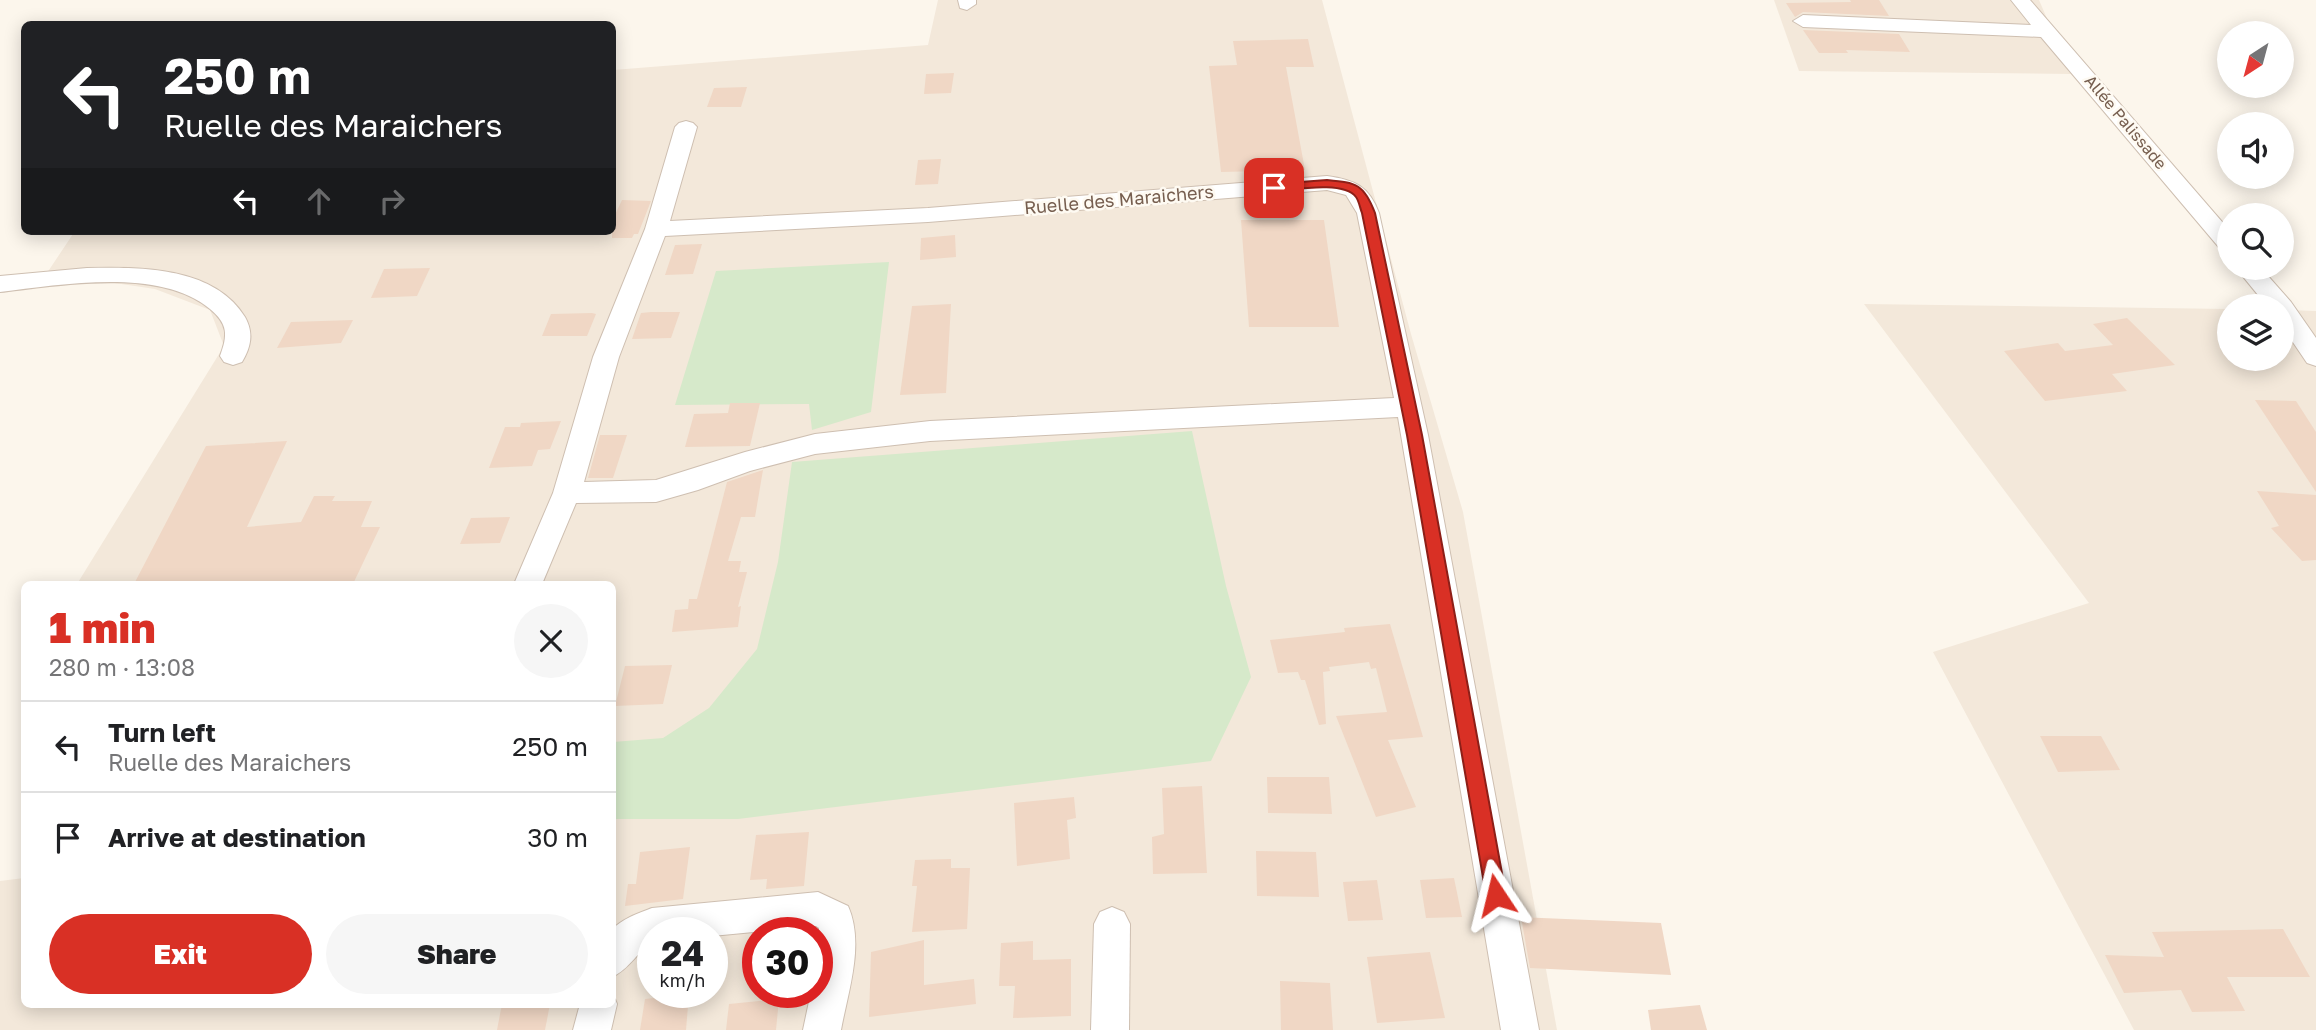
<!DOCTYPE html>
<html lang="en">
<head>
<meta charset="utf-8">
<style>
	:root { --surface:#fff; --page:#f6f6f6; --text:#202124; --muted:#757577; --line:#e0e0e0; --accent:#d93025 }
	body { margin:0; font-family:"Golos Text",sans-serif; background:var(--page); color:var(--text); height:100vh; display:flex; flex-direction:column; font-size:26px; white-space:nowrap }
	* { box-sizing:border-box; margin:0 }
	p { font-size:23px; color:var(--muted) }
	.icon { flex:none; width:38px; height:38px; fill:none; stroke:currentColor; stroke-width:2; stroke-linecap:round; stroke-linejoin:round }
	.map { position:relative; flex:1; overflow:hidden }
	.details { position:absolute; left:21px; top:581px; width:595px; height:427px; display:flex; flex-direction:column; background:var(--surface); border-radius:10px; box-shadow:0 4px 18px #0003 }
	.details>* { flex:none }
	.banner { position:absolute; left:21px; top:21px; width:595px; height:214px; border-radius:10px; box-shadow:0 4px 18px #0003; background:#202124; color:#fff; overflow:hidden }
	.needle { width:46px; rotate:216deg }
	.tools { position:absolute; left:2217px; top:21px; display:grid; gap:14px }
	.tools a { display:grid; place-items:center; width:77px; height:77px; border-radius:50%; background:var(--surface); box-shadow:0 4px 18px #0003; font-size:35px }
	.speed { position:absolute; left:637px; top:917px; display:flex; gap:14px; font-size:35px; font-weight:700; text-align:center }
	.speed>* { display:grid; place-content:center; width:91px; height:91px; border-radius:50%; background:var(--surface); box-shadow:0 4px 18px #0003; line-height:1 }
	.speed small { font-size:18px; font-weight:400 }
	.speed .limit { border:10px solid #d22; background:#fff; color:#111 }
	.pin { position:absolute; display:grid; place-items:center; width:60px; height:60px; color:#fff; margin:-30px; border-radius:14px; box-shadow:0 4px 10px #0006 }
	.me { position:absolute; width:77px; margin:-38px; rotate:350deg; stroke-linejoin:round; filter:drop-shadow(0 0 5px #0008) }
	.turn { display:flex; align-items:center; gap:24px; height:147px; padding:0 28px; font-size:32px }
	.turn .icon { width:91px; height:91px; stroke-width:2.5 }
	.turn b { display:block; font-size:49px; line-height:60px }
	.lanes { display:flex; align-items:center; height:66px; padding:0 28px; background:#0003; justify-content:center; gap:35px; direction:ltr }
	.lanes .off { opacity:.35 }
	.round { display:grid; place-items:center; flex:none; width:74px; height:74px; border-radius:37px; background:var(--page) }
	.summary { display:flex; align-items:center; justify-content:space-between; height:119px; padding:0 28px }
	h1 { font-size:42px; font-weight:800; line-height:52px; color:var(--accent) }
	.button { display:flex; gap:14px; margin-top:auto; padding:14px 28px }
	.button a { flex:1; height:80px; border-radius:42px; background:var(--accent); color:#fff; font-size:28px; font-weight:800; line-height:80px; text-align:center }
	.button a+a { background:var(--page); color:var(--text) }
	ul { padding:0; list-style:none }
	li { display:flex; align-items:center; gap:21px; height:91px; padding:0 28px; border-top:2px solid var(--line) }
	li div { flex:1 }
	li b { display:block; font-size:26px }
	li em { font-style:normal }
	.map>svg:first-child { display:block }
	.residential { fill:#f3e8da; fill-rule:evenodd }
	.green { fill:#d6e9ca }
	.building { fill:#f0d7c5 }
	.lines { fill:none; stroke-linecap:round; stroke-linejoin:round }
	.minor-casing { stroke:#cebfb1; stroke-width:2 }
	.minor { fill:#fff; fill-rule:evenodd }
	.route { fill:#d93025; stroke:#8d1f18; stroke-width:2 }
	.labels { text-anchor:middle; stroke-width:5; stroke-linejoin:round; paint-order:stroke }
	.far-street-label { font-size:16px; fill:#765e4f; stroke:#fefaf2 }
	.street-label { font-size:18px; fill:#765e4f; stroke:#fefaf2 }
</style>
</head>
<body>
<div class="map">
<svg width="2316" height="1030" viewBox="0 0 2316 1030">
	<rect width="100%" height="100%" fill="#fcf6ec"/>
	<g class="residential">
		<path d="M938 0H1322L1411 334 1463 512 1557 1030H0V881L24 878V1004H612V584H77L224 346 210 310 155 289 47 273 75 231H612L613 70 928 45ZM653 933H712V992H653ZM758 933H817V992H758Z"/>
		<polygon points="1774,0 2039,0 2071,74 1799,71"/>
		<polygon points="1864,304 2229,309 2230,359 2282,359 2282,310 2316,311 2316,1030 2134,1030 1933,652 2089,603"/>
	</g>
	<g class="green">
		<polygon points="889,262 871,412 812,430 809,404 675,405 716,271"/>
		<polygon points="1192,431 1226,586 1251,677 1211,761 738,819 613,819 613,742 663,738 709,708 757,649 778,562 792,462"/>
	</g>
	<g class="building">
		<polygon points="1850,0 1879,0 1889,16 1803,12 1795,17 1786,3 1851,2"/>
		<polygon points="1803,30 1899,34 1910,52 1846,50 1848,53 1819,53"/>
		<polygon points="1308,39 1314,67 1286,67 1305,170 1221,172 1209,66 1237,65 1233,41"/>
		<polygon points="954,73 951,93 924,94 926,74"/>
		<polygon points="747,87 741,107 707,107 714,88"/>
		<polygon points="941,159 938,184 915,185 918,160"/>
		<polygon points="622,200 651,201 638,234 634,234 632,238 612,238 612,221"/>
		<polygon points="1241,220 1324,220 1339,327 1249,327"/>
		<polygon points="955,235 956,257 920,260 921,238"/>
		<polygon points="702,244 693,274 665,275 675,245"/>
		<polygon points="430,268 417,296 371,298 384,269"/>
		<polygon points="951,304 946,393 900,395 912,306"/>
		<polygon points="651,312 680,312 671,338 632,339 641,313"/>
		<polygon points="592,313 596,314 587,336 542,336 551,314"/>
		<polygon points="2127,318 2175,365 2112,374 2127,391 2045,401 2004,351 2058,343 2065,351 2113,345 2093,324"/>
		<polygon points="353,320 341,343 277,348 291,322"/>
		<polygon points="2255,400 2296,401 2316,432 2316,492"/>
		<polygon points="730,403 760,403 750,446 685,447 694,414 728,413"/>
		<polygon points="561,421 550,449 538,450 532,466 489,468 505,427 520,427 521,423"/>
		<polygon points="600,435 627,435 613,478 588,478"/>
		<polygon points="287,441 247,527 301,522 314,496 335,496 332,501 372,501 361,527 380,527 353,584 134,584 206,446"/>
		<polygon points="763,470 755,517 741,517 728,561 741,561 739,572 747,572 738,607 741,606 738,627 672,632 675,610 688,609 689,599 697,599 727,482"/>
		<polygon points="2257,491 2316,495 2316,560 2302,561 2271,528 2279,526"/>
		<polygon points="510,517 500,543 460,544 471,518"/>
		<polygon points="1390,624 1423,737 1388,740 1416,807 1376,817 1336,716 1387,712 1376,668 1371,669 1369,662 1329,667 1330,671 1323,672 1326,724 1319,725 1305,680 1301,680 1298,672 1278,673 1270,640 1345,632 1344,628"/>
		<polygon points="672,665 663,704 615,706 625,666"/>
		<polygon points="2040,736 2101,736 2120,770 2058,772"/>
		<polygon points="1267,777 1329,777 1332,814 1268,813"/>
		<polygon points="1202,786 1207,873 1153,874 1152,837 1164,834 1162,788"/>
		<polygon points="1074,797 1076,818 1067,820 1070,859 1017,866 1014,803"/>
		<polygon points="809,832 804,886 766,889 767,879 750,880 756,835"/>
		<polygon points="690,847 683,899 625,906 628,884 636,884 640,852"/>
		<polygon points="1256,851 1316,852 1319,897 1257,896"/>
		<polygon points="951,859 951,868 970,868 967,929 912,932 917,886 912,886 915,860"/>
		<polygon points="1454,878 1462,917 1426,918 1420,880"/>
		<polygon points="1377,880 1383,920 1348,921 1343,882"/>
		<polygon points="1521,917 1661,923 1671,975 1530,968"/>
		<polygon points="2283,929 2310,977 2227,977 2245,1011 2192,1012 2181,990 2124,993 2105,955 2164,957 2152,932"/>
		<polygon points="924,940 924,985 974,979 976,1004 869,1017 871,952"/>
		<polygon points="1033,941 1033,960 1071,959 1071,1016 1013,1018 1015,986 999,986 1001,943"/>
		<polygon points="1430,952 1445,1018 1377,1023 1367,957"/>
		<polygon points="1280,981 1330,983 1333,1030 1281,1030"/>
		<polygon points="689,994 686,1030 640,1030 645,999"/>
		<polygon points="779,999 776,1030 726,1030 729,1004"/>
		<polygon points="502,1004 550,1004 545,1030 497,1030"/>
		<polygon points="1700,1005 1707,1030 1651,1030 1648,1010"/>
	</g>
	<g class="lines">
		<g class="minor-casing">
			<g id="minor">
				<polygon points="958,0 976,0 976,4 967,10 960,8"/>
				<polygon points="2011,0 2030,0 2230,231 2230,253 2222,251 2041,37 1803,27 1793,21 1803,15 2031,25"/>
				<path d="M686 121 693 123 697 127 670 221 928 208 1327 176C1355 180 1369 186 1379 213L1428 435 1539 1030H1501L1398 417 930 441 815 454 750 471 698 490 656 502 576 503 542 584H514L553 493 593 357 645 229 675 127 679 123ZM1327 190 1346 195 1357 213 1394 398 930 421 815 434 745 452 656 480 584 482 619 357 665 236 928 222Z"/>
				<path d="M87 268C139 267 214 266 245 317 254 333 251 347 242 362L233 365 224 362 220 356C228 335 228 324 210 309 159 267 62 285 0 292V276Z"/>
				<polygon points="2236,268 2261,268 2291,302 2316,338 2316,366 2307,363 2282,326 2282,306 2267,306"/>
				<path d="M818 892 848 906C865 944 848 991 841 1030H803L811 992H817L819 928 816 926 712 936V933H653V943C636 952 630 969 612 977V930C621 919 639 913 652 908Z"/>
				<polygon points="1112,907 1124,912 1130,924 1129,1030 1091,1030 1094,924 1100,912"/>
				<polygon points="612,992 617,1004 611,1030 573,1030 580,1004 612,1004"/>
			</g>
		</g>
		<use href="#minor" class="minor"/>
	</g>
	<path class="route" d="M1327 180C1357 183 1364 184 1375 213L1422 435 1506 895 1503 901 1496 904 1489 901 1486 895 1407 435 1362 213C1360 208 1359 201 1356 197 1344 180 1292 190 1274 191L1267 188 1274 184Z"/>
	<g class="labels">
		<g class="far-street-label">
			<text transform="translate(2126 122) rotate(50)" y="6">Allée Palissade</text>
		</g>
		<g class="street-label">
			<text transform="translate(1119 200) rotate(-5)" y="6">Ruelle des Maraichers</text>
		</g>
	</g>
</svg>
<div class="tools">
<a><svg class="needle" viewBox="-14 -14 28 28"><path d="M0-13l5 13h-10z" fill="#e53935"/><path d="M0 13l5-13h-10z" fill="#757577"/></svg></a>
<a><svg class="icon" aria-label="sound" viewBox="0 0 24 24"><path d="M4 9h4l5-4v14l-5-4H4zM17 9q2 3 0 6"/></svg></a>
<a><svg class="icon" aria-label="search" viewBox="0 0 24 24"><circle cx="10" cy="10" r="6"/><path d="M15 15l6 6"/></svg></a>
<a><svg class="icon" aria-label="layers" viewBox="0 0 24 24"><path d="M12 4l9 5-9 5-9-5zM3 14l9 5 9-5"/></svg></a>
</div>
<div class="speed"><div>24<small>km/h</small></div><div class="limit">30</div></div>
<div class="pin" style="left:1274px;top:188px;background:#d93025"><svg class="icon" aria-label="arrive" viewBox="0 0 24 24"><path d="M6 21V4h12l-3 4 3 4H6"/></svg></div>
<svg class="me" style="left:1496px;top:895px" viewBox="-20 -20 40 40"><path d="M0-17L14 15 0 8-14 15z" fill="#d93025" stroke="#fff" stroke-width="4"/></svg>
<div class="banner">
<div class="turn"><svg class="icon" aria-label="left" viewBox="0 0 24 24"><path d="M17 20v-9H6M10 6l-5 5 5 5"/></svg><div><b>250 m</b>Ruelle des Maraichers</div></div>
<div class="lanes"><svg class="icon" aria-label="left" viewBox="0 0 24 24"><path d="M17 20v-9H6M10 6l-5 5 5 5"/></svg><svg class="icon off" aria-label="ahead" viewBox="0 0 24 24"><path d="M12 20V5M6 11l6-6 6 6"/></svg><svg class="icon off" aria-label="right" viewBox="0 0 24 24"><path d="M7 20v-9h11M14 6l5 5-5 5"/></svg></div>
</div>
<section class="details">
<div class="summary"><div><h1>1 min</h1><p>280 m · 13:08</p></div><a class="round"><svg class="icon" aria-label="close" viewBox="0 0 24 24"><path d="M6 6l12 12M18 6L6 18"/></svg></a></div>
<ul>
<li><svg class="icon" aria-label="left" viewBox="0 0 24 24"><path d="M17 20v-9H6M10 6l-5 5 5 5"/></svg><div><b>Turn left</b><p>Ruelle des Maraichers</p></div><em>250 m</em></li>
<li><svg class="icon" aria-label="arrive" viewBox="0 0 24 24"><path d="M6 21V4h12l-3 4 3 4H6"/></svg><div><b>Arrive at destination</b></div><em>30 m</em></li>
</ul>
<div class="button"><a>Exit</a><a>Share</a></div>
</section>
</div>
</body>
</html>
